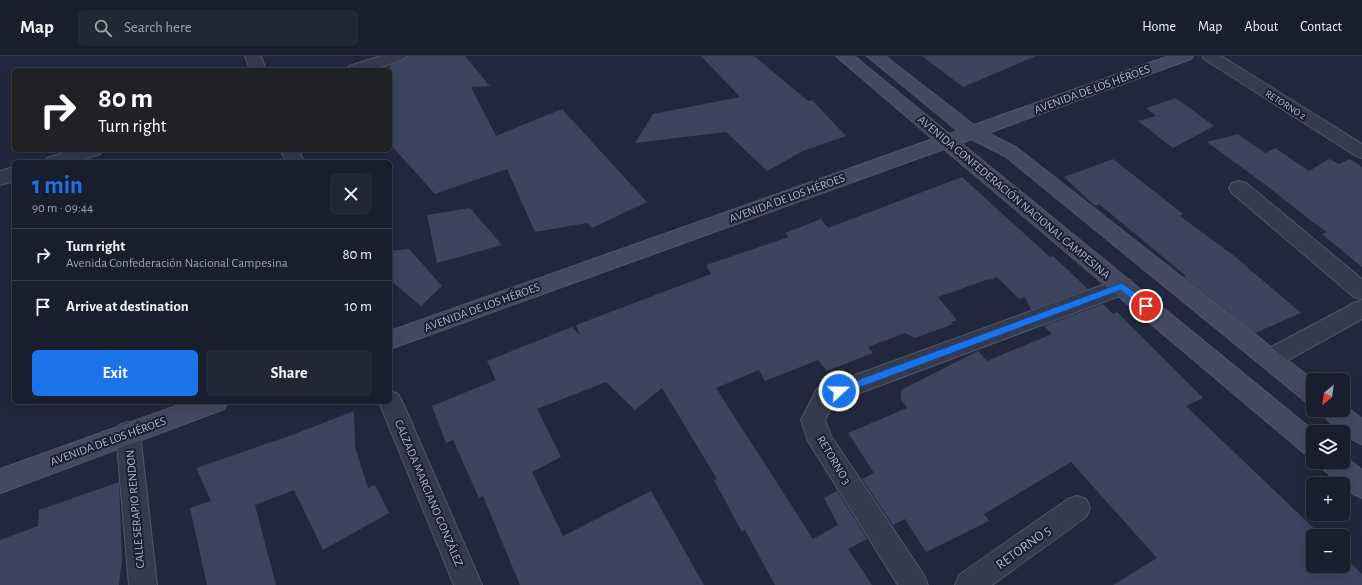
<!DOCTYPE html>
<html lang="en">
<head>
<meta charset="utf-8">
<style>
	:root { --surface:#191e2e; --page:#222736; --text:#f1f3f6; --muted:#9fa2aa; --line:#373c4a; --accent:#1a73e8 }
	body { margin:0; font-family:"Alegreya Sans",sans-serif; background:var(--page); color:var(--text); height:100vh; display:flex; flex-direction:column; font-size:15px; white-space:nowrap }
	* { box-sizing:border-box; margin:0 }
	p { font-size:13px; color:var(--muted) }
	.icon { flex:none; width:22px; height:22px; fill:none; stroke:currentColor; stroke-width:2; stroke-linecap:round; stroke-linejoin:round }
	.map { position:relative; flex:1; overflow:hidden }
	.sheet { position:absolute; left:12px; top:104px; width:380px; height:244px; display:flex; flex-direction:column; background:var(--surface); border-radius:6px; box-shadow:0 4px 16px #0002,0 0 0 1px var(--line) }
	.sheet>* { flex:none }
	.banner { position:absolute; left:12px; top:12px; width:380px; height:84px; border-radius:6px; box-shadow:0 4px 16px #0002,0 0 0 1px var(--line); background:#202124; color:#fff; overflow:hidden }
	.needle { width:26px; rotate:209deg }
	.controls { position:absolute; left:1306px; top:317px; display:grid; gap:8px }
	.controls a { display:grid; place-items:center; width:44px; height:44px; border-radius:6px; background:var(--surface); box-shadow:0 4px 16px #0002,0 0 0 1px var(--line); font-size:20px }
	.pin { position:absolute; display:grid; place-items:center; width:34px; height:34px; color:#fff; margin:-17px; border:2px solid #fff; border-radius:50%; box-shadow:0 1px 4px #0007 }
	.me { position:absolute; width:44px; margin:-22px; rotate:69deg; stroke-linejoin:round; filter:drop-shadow(0 0 3px #0008) }
	.turn { display:flex; align-items:center; gap:14px; height:84px; padding:0 20px; font-size:18px }
	.turn .icon { width:52px; height:52px; stroke-width:2.5 }
	.turn b { display:block; font-size:28px; line-height:34px }
	.round { display:grid; place-items:center; flex:none; width:42px; height:42px; border-radius:6px; background:var(--page) }
	.headline { display:flex; align-items:center; justify-content:space-between; height:68px; padding:0 20px }
	h1 { font-size:24px; font-weight:600; line-height:30px; color:var(--accent) }
	.primary-button { display:flex; gap:8px; margin-top:auto; padding:8px 20px }
	.primary-button a { flex:1; height:46px; border-radius:6px; background:var(--accent); color:#fff; font-size:16px; font-weight:600; line-height:46px; text-align:center }
	.primary-button a+a { background:var(--page); color:var(--text) }
	ul { padding:0; list-style:none }
	li { display:flex; align-items:center; gap:12px; height:52px; padding:0 20px; border-top:1px solid var(--line) }
	li div { flex:1 }
	li b { display:block; font-size:15px }
	li em { font-style:normal }
	header { display:flex; align-items:center; gap:24px; box-sizing:border-box; height:56px; padding:0 20px; background:var(--surface); border-bottom:1px solid var(--line) }
	header strong { font-size:19px }
	nav { display:flex; gap:22px; margin-inline-start:auto; font-size:14px }
	.search { width:280px; height:36px; background:var(--page); display:flex; align-items:center; gap:10px; box-sizing:border-box; padding:0 14px; border-radius:6px; color:var(--muted); font-size:15px }
	.map>svg:first-child { display:block }
	.building { fill:#3d445e }
	.lines { fill:none; stroke-linecap:round; stroke-linejoin:round }
	.street-casing { stroke:#505668; stroke-width:2 }
	.secondary-casing { stroke:#505668; stroke-width:2 }
	.street { fill:#353b4d; fill-rule:evenodd }
	.secondary { fill:#434961; fill-rule:evenodd }
	.route { fill:#1a73e8; stroke:#114b97 }
	.labels { text-anchor:middle; stroke-width:4; stroke-linejoin:round; paint-order:stroke }
	.far-street-label { font-size:10px; fill:#b0b6c9; stroke:#1a2032 }
	.street-label { font-size:12px; fill:#b0b6c9; stroke:#1a2032 }
	.near-street-label { font-size:14px; fill:#b0b6c9; stroke:#1a2032 }
</style>
</head>
<body>
<header>
<strong>Map</strong>
<div class="search"><svg class="icon" aria-label="search" viewBox="0 0 24 24"><circle cx="10" cy="10" r="6"/><path d="M15 15l6 6"/></svg>Search here</div>
<nav><a>Home</a><a>Map</a><a>About</a><a>Contact</a></nav>
</header>
<div class="map">
<svg width="1362" height="529" viewBox="0 0 1362 529">
	<rect width="100%" height="100%" fill="#21283d"/>
	<g class="building">
		<polygon points="407,0 465,0 490,30 471,31 496,80 562,53 647,146 592,172 587,167 535,176 507,113 435,138 390,88 390,9 404,4"/>
		<polygon points="701,0 754,0 808,45 812,44 846,80 803,95 767,115 726,76 635,87 653,58 740,41"/>
		<polygon points="922,0 1036,0 963,31"/>
		<polygon points="1176,42 1214,70 1173,92 1138,65 1156,60 1146,52"/>
		<polygon points="1238,78 1265,97 1275,92 1309,115 1329,103 1339,108 1350,103 1362,111 1362,211 1322,178 1327,176 1310,164 1267,130 1207,86"/>
		<polygon points="1113,103 1183,158 1180,160 1233,199 1301,257 1255,277 1184,221 1186,220 1099,148 1095,150 1064,121"/>
		<polygon points="962,121 1050,201 1053,200 1088,233 1031,254 1025,241 1019,243 997,221 990,224 989,223 938,241 957,264 951,266 953,268 915,282 905,277 868,291 873,297 827,315 818,304 765,325 759,314 716,332 813,483 838,469 824,442 837,435 867,483 848,493 872,529 775,529 745,474 742,476 714,424 717,423 662,332 635,354 606,326 537,353 561,401 532,416 563,480 651,435 704,529 520,529 483,440 479,442 453,384 446,387 432,350 496,324 487,305 572,271 580,279 576,269 711,218 706,209 789,181 785,177 821,163 828,172"/>
		<polygon points="470,152 502,189 437,207 427,159"/>
		<polygon points="409,193 442,230 421,250 390,224 390,195"/>
		<polygon points="1103,248 1113,258 1117,256 1203,342 1186,350 1322,480 1313,480 1313,510 1343,510 1343,500 1362,518 1362,529 1113,529 1157,502 1071,406 984,458 989,465 926,496 905,463 893,469 862,423 874,417 848,377 907,352 901,344 901,334 978,295 987,305 1052,278 1044,270"/>
		<polygon points="354,355 355,391 368,432 375,429 389,457 323,494 294,434 255,449 276,529 207,529 190,452 211,445 196,412 292,379"/>
		<polygon points="119,426 122,504 119,529 0,529 0,484 38,470 39,454"/>
	</g>
	<g class="lines">
		<g class="street-casing">
			<g id="street">
				<polygon points="245,0 261,0 266,14 250,14"/>
				<polygon points="381,0 406,0 404,3 372,14 347,14 349,10"/>
				<polygon points="1202,0 1221,0 1362,88 1362,102 1356,100 1204,3"/>
				<polygon points="73,94 103,94 100,98 75,106 45,106 47,102"/>
				<polygon points="281,94 299,94 304,106 286,106"/>
				<polygon points="14,111 14,125 0,129 0,115"/>
				<polygon points="1239,125 1246,127 1362,223 1362,243 1354,241 1232,137 1229,132 1232,127"/>
				<polygon points="1122,222 1130,224 1133,230 1130,236 833,347 825,364 831,380 924,519 928,529 898,529 808,385 801,364 817,333"/>
				<polygon points="1362,244 1362,263 1278,310 1270,313 1262,310 1259,303 1262,296 1354,247"/>
				<polygon points="390,335 398,338 402,345 482,529 454,529 379,346 390,346"/>
				<polygon points="128,366 137,369 140,377 157,529 129,529 116,377 119,369"/>
				<polygon points="1077,440 1086,443 1090,452 1086,461 992,529 955,529 959,519 1068,443"/>
			</g>
		</g>
		<g class="secondary-casing">
			<g id="secondary">
				<polygon points="836,0 854,0 949,78 958,75 867,0 885,0 974,69 1169,0 1193,0 1191,3 988,77 1017,92 1313,324 1313,348 1305,345 1005,100 971,83 961,87 1315,376 1313,376 1313,400 1304,397 944,93 390,293 390,275 933,83"/>
				<polygon points="187,346 228,346 224,353 0,437 0,413"/>
				<path d="M1343 348 1362 363V388C1348 383 1327 367 1321 354H1343Z"/>
				<polygon points="1343,399 1362,414 1362,442 1353,438 1343,430 1343,428 1341,428 1324,414 1320,406 1343,406"/>
			</g>
		</g>
		<use href="#street" class="street"/>
		<use href="#secondary" class="secondary"/>
	</g>
	<polygon class="route" points="1122,227 1149,247 1150,250 1149,253 1143,253 1121,234 839,339 836,338 835,335 836,332"/>
	<g class="labels">
		<g class="far-street-label">
			<text transform="translate(1286 48) rotate(32)" y="4">RETORNO 2</text>
		</g>
		<g class="street-label">
			<text transform="translate(1092 33) rotate(-20)" y="4">AVENIDA DE LOS HÉROES</text>
			<text transform="translate(1014 141) rotate(40)" y="4">AVENIDA CONFEDERACIÓN NACIONAL CAMPESINA</text>
			<text transform="translate(787 142) rotate(-20)" y="4">AVENIDA DE LOS HÉROES</text>
			<text transform="translate(482 251) rotate(-20)" y="4">AVENIDA DE LOS HÉROES</text>
			<text transform="translate(108 385) rotate(-20)" y="4">AVENIDA DE LOS HÉROES</text>
			<text transform="translate(834 404) rotate(59)" y="4">RETORNO 3</text>
			<text transform="translate(429 437) rotate(67)" y="4">CALZADA MARCIANO GONZÁLEZ</text>
			<text transform="translate(135 453) rotate(-95)" y="4">CALLE SERAPIO RENDON</text>
		</g>
		<g class="near-street-label">
			<text transform="translate(1023 491) rotate(-36)" y="5">RETORNO 5</text>
		</g>
	</g>
</svg>
<div class="controls">
<a><svg class="needle" viewBox="-14 -14 28 28"><path d="M0-13l5 13h-10z" fill="#e53935"/><path d="M0 13l5-13h-10z" fill="#9fa2aa"/></svg></a>
<a><svg class="icon" aria-label="layers" viewBox="0 0 24 24"><path d="M12 4l9 5-9 5-9-5zM3 14l9 5 9-5"/></svg></a>
<a>+</a>
<a>−</a>
</div>
<div class="pin" style="left:1146px;top:250px;background:#d93025"><svg class="icon" aria-label="arrive" viewBox="0 0 24 24"><path d="M6 21V4h12l-3 4 3 4H6"/></svg></div>
<svg class="me" style="left:839px;top:335px" viewBox="-20 -20 40 40"><circle r="17" fill="#1a73e8" stroke="#fff" stroke-width="3"/><path d="M0-11L8 9 0 5-8 9z" fill="#fff"/></svg>
<div class="banner">
<div class="turn"><svg class="icon" aria-label="right" viewBox="0 0 24 24"><path d="M7 20v-9h11M14 6l5 5-5 5"/></svg><div><b>80 m</b>Turn right</div></div>
</div>
<section class="sheet">
<div class="headline"><div><h1>1 min</h1><p>90 m · 09:44</p></div><a class="round"><svg class="icon" aria-label="close" viewBox="0 0 24 24"><path d="M6 6l12 12M18 6L6 18"/></svg></a></div>
<ul>
<li><svg class="icon" aria-label="right" viewBox="0 0 24 24"><path d="M7 20v-9h11M14 6l5 5-5 5"/></svg><div><b>Turn right</b><p>Avenida Confederación Nacional Campesina</p></div><em>80 m</em></li>
<li><svg class="icon" aria-label="arrive" viewBox="0 0 24 24"><path d="M6 21V4h12l-3 4 3 4H6"/></svg><div><b>Arrive at destination</b></div><em>10 m</em></li>
</ul>
<div class="primary-button"><a>Exit</a><a>Share</a></div>
</section>
</div>
</body>
</html>
